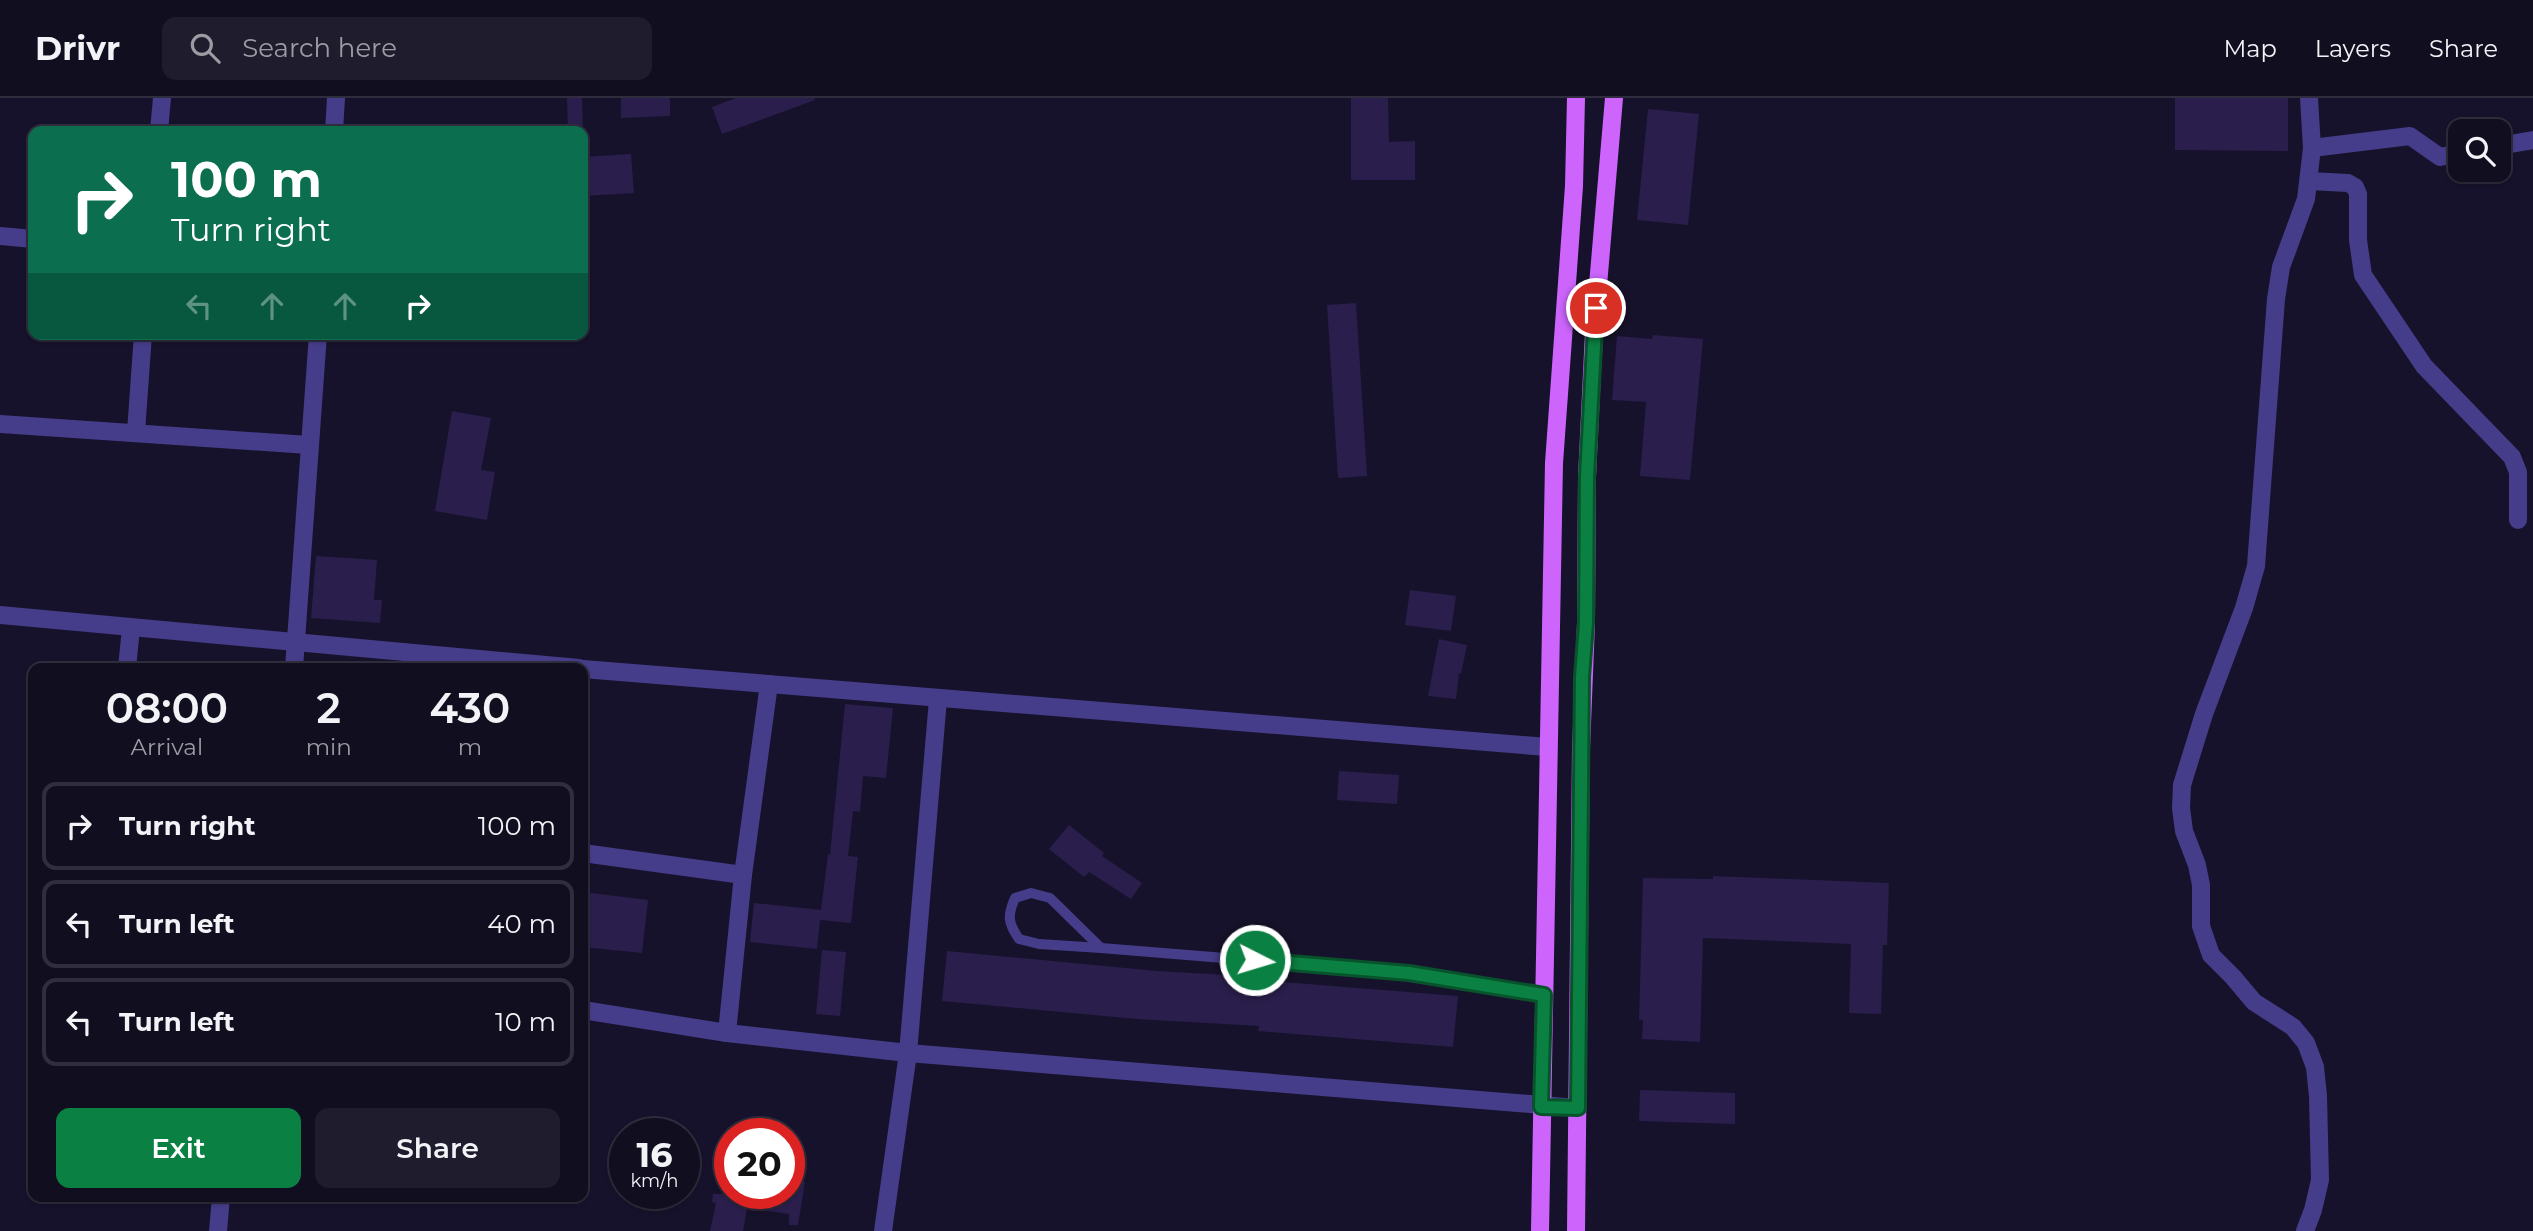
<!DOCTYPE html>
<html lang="en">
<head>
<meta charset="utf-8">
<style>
	:root { --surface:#110e20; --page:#1e1c2d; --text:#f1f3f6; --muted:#9c9ca5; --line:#302e3e; --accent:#0b8043 }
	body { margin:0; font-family:Montserrat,sans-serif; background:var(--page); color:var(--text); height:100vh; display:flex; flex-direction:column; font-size:26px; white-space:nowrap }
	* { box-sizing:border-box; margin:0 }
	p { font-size:23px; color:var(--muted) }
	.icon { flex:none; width:38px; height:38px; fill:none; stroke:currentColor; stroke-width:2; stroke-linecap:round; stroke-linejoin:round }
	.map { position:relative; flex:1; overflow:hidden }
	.drawer { position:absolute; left:28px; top:565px; width:560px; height:539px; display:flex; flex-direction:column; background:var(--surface); border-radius:14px; box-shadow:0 2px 5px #0004,0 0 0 2px var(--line) }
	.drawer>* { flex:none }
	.top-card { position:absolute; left:28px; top:28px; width:560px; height:214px; border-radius:14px; box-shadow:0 2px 5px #0004,0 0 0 2px var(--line); background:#0b6e4f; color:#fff; overflow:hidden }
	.fabs { position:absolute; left:2448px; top:21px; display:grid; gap:14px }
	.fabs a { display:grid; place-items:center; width:63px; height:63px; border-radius:14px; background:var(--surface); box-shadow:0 2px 5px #0004,0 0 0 2px var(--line); font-size:35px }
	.speed { position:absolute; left:609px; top:1020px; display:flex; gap:14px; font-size:35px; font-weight:700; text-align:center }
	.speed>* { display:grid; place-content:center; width:91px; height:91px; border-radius:50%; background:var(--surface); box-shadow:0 2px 5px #0004,0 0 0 2px var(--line); line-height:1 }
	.speed small { font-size:18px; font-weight:400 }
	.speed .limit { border:10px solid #d22; background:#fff; color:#111 }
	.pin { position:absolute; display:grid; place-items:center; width:60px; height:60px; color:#fff; margin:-30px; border:4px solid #fff; border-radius:50%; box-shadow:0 2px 7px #0007 }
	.me { position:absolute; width:77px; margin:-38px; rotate:95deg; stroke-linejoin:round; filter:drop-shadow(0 0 5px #0008) }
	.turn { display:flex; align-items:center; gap:24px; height:147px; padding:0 28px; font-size:32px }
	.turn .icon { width:91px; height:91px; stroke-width:2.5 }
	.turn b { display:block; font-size:49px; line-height:60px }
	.lanes { display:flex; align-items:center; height:66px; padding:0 28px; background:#0003; justify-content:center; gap:35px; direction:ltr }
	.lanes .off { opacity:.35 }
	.eta { display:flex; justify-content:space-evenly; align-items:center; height:119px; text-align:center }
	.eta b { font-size:42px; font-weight:600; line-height:49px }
	.button { display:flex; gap:14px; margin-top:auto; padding:14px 28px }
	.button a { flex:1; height:80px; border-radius:14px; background:var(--accent); color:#fff; font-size:28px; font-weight:600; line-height:80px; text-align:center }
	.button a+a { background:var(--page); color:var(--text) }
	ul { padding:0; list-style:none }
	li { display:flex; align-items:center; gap:21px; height:88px; margin:0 14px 10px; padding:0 14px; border:4px solid var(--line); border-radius:14px }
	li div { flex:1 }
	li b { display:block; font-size:26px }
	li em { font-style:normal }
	header { display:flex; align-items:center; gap:42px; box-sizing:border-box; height:98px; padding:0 35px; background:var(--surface); border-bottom:2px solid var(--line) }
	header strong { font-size:33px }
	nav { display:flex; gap:38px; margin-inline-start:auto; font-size:24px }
	.search { width:490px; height:63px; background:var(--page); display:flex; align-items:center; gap:18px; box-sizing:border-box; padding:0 24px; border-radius:14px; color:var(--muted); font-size:26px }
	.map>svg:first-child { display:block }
	.building { fill:#2a1e4c }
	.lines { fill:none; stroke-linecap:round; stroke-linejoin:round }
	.lane { stroke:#453d89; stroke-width:10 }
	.street { stroke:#453d89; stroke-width:18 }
	.primary { stroke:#cd65fd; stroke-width:18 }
	.route-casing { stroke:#07532c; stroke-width:18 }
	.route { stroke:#0b8043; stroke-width:12 }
</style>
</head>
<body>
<header>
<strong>Drivr</strong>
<div class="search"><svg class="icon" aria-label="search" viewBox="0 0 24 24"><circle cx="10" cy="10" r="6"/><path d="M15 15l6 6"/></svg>Search here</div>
<nav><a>Map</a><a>Layers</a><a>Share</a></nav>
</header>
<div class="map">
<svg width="2533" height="1133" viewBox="0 0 2533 1133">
	<rect width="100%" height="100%" fill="#17122b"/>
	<g class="building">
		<polygon points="567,0 582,0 583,33 568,33"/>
		<polygon points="621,0 670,0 670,18 621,20"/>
		<polygon points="736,0 814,0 815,2 722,36 712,9"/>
		<polygon points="1351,0 1388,0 1389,44 1415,43 1415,82 1351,82"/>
		<polygon points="2175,0 2288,0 2288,53 2175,52"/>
		<polygon points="1648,11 1699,16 1688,127 1637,122"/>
		<polygon points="631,56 634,95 583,98 583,59"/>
		<polygon points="1356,205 1367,378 1338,380 1327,207"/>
		<polygon points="1653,237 1703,241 1690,382 1640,378 1646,304 1612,302 1617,238 1652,241"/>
		<polygon points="452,313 491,320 481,372 495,374 487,422 435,413"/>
		<polygon points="316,458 377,462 374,502 382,502 380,525 311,520"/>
		<polygon points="1410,492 1456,498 1451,533 1405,527"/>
		<polygon points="1439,541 1467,547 1461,576 1459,575 1456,601 1428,598"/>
		<polygon points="845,606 893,610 886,680 863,678 860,714 853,713 848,758 858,759 851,825 820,822 817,851 750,844 754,805 821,812 828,756 830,757"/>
		<polygon points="1339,673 1399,677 1397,706 1337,702"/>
		<polygon points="1069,727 1104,755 1102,758 1142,785 1131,801 1089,774 1084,779 1049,751"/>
		<polygon points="1713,778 1889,785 1887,847 1883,847 1881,916 1849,915 1851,846 1703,840 1700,944 1642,941 1643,922 1639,922 1643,780 1713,781"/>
		<polygon points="583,794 648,802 642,855 583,849"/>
		<polygon points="822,852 846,854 840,918 816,916"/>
		<polygon points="947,853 1157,873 1244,878 1244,881 1458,898 1453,949 1258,933 1259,928 1137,921 942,903"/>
		<polygon points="1640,992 1735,995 1735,1026 1639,1023"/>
		<polygon points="789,1082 805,1084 798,1127 789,1127 789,1116 747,1110 743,1133 710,1133 716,1105 712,1104 713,1096 789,1096"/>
	</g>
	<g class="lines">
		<g class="lane">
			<path d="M1031 795 1050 800 1101 850 1039 846 1019 841C1008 825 1007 818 1015 800Z"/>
			<polyline points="1101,850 1409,875 1544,897"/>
		</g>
		<g class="street">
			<polyline points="159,33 162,0"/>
			<polyline points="334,33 336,0"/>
			<polyline points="2499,48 2533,42"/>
			<polyline points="2312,50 2410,38 2440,59 2460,55"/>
			<polyline points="2309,83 2348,85 2355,89 2358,96 2358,142 2363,177 2424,268 2512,359 2518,374 2518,422"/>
			<polyline points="0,138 33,141"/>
			<polyline points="0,326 309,347"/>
			<polyline points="136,334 143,236"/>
			<polyline points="0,517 579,570"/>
			<polyline points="127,570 131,530"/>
			<polyline points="294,570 318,236"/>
			<polyline points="583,571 1547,649"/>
			<polyline points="583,755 743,777 727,935"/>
			<polyline points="743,777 769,586"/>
			<polyline points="583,912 727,935 908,955 1578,1010"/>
			<polyline points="218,1133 221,1099"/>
			<polyline points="883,1133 908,955 938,601"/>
			<polyline points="2305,1133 2313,1112 2320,1082 2318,998 2315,969 2306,945 2293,929 2254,904 2233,879 2211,857 2201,828 2201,787 2197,767 2184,733 2181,710 2182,687 2204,616 2244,510 2256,468 2276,201 2281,169 2306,101 2312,50 2309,0"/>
		</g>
		<g class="primary">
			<polyline points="1540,1133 1554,365 1574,88 1576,0"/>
			<polyline points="1576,1133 1581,651 1586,525 1587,379 1594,234 1614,0"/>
		</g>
	</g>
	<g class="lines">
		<g class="route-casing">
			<polyline id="route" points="1255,862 1409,875 1544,897 1541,1009 1578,1010 1582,579 1586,525 1587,379 1596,210"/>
		</g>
		<use href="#route" class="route"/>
	</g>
</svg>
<div class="fabs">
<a><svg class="icon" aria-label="search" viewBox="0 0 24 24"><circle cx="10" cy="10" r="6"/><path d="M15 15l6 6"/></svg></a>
</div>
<div class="speed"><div>16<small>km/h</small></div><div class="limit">20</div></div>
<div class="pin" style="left:1596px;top:210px;background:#d93025"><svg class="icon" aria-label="arrive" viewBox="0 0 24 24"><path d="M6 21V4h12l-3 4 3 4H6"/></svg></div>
<svg class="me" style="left:1255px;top:862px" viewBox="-20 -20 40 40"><circle r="17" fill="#0b8043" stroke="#fff" stroke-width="3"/><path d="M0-11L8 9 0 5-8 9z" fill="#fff"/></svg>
<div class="top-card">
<div class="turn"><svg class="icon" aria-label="right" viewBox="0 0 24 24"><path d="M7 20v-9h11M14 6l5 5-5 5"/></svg><div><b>100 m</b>Turn right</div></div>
<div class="lanes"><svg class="icon off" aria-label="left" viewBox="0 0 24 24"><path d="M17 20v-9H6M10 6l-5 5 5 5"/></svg><svg class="icon off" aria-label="ahead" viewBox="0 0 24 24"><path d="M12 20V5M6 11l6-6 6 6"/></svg><svg class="icon off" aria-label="ahead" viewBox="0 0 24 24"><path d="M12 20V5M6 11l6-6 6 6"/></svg><svg class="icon" aria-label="right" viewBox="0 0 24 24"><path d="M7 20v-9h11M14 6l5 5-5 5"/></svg></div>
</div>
<section class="drawer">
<div class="eta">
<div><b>08:00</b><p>Arrival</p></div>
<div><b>2</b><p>min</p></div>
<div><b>430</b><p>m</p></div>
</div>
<ul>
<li><svg class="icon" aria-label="right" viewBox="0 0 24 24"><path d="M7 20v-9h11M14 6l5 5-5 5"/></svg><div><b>Turn right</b></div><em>100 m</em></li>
<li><svg class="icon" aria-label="left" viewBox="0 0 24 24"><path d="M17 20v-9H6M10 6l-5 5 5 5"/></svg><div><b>Turn left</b></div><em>40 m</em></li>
<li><svg class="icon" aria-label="left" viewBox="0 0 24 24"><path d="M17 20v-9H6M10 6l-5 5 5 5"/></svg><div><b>Turn left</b></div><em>10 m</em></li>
</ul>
<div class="button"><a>Exit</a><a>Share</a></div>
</section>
</div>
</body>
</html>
